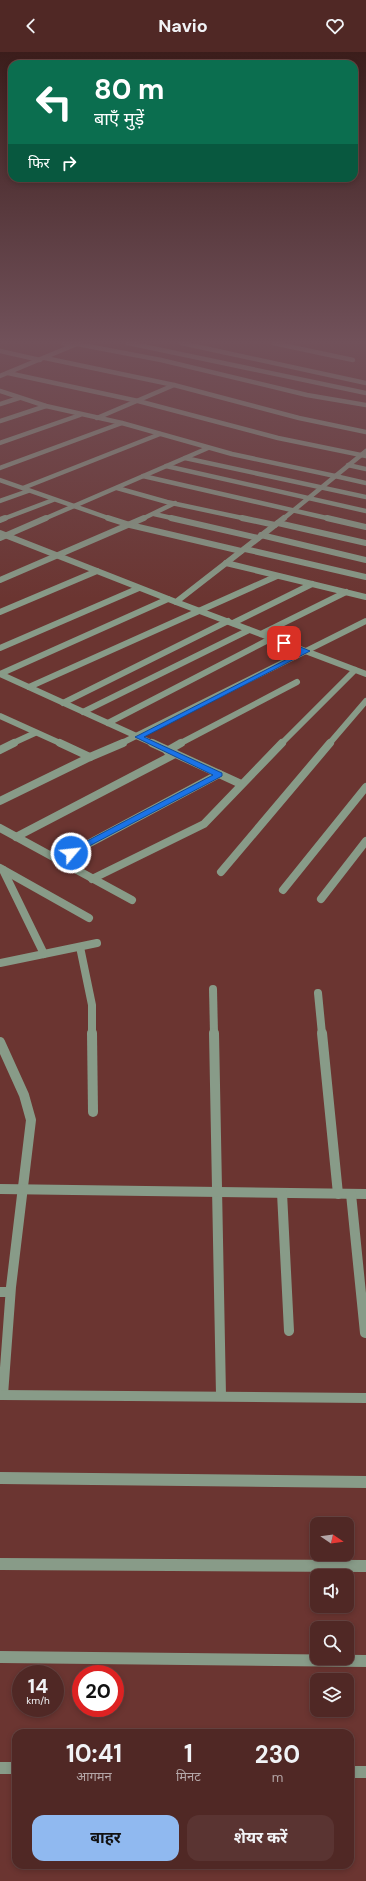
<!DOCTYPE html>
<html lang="hi">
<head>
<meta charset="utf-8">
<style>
	:root { --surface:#502825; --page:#5a3432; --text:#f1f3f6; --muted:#b4a6a7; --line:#674442; --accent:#90b9f0 }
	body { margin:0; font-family:"DM Sans","Noto Sans Devanagari",sans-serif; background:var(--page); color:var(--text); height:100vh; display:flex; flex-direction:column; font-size:15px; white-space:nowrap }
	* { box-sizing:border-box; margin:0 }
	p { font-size:13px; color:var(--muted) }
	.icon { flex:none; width:22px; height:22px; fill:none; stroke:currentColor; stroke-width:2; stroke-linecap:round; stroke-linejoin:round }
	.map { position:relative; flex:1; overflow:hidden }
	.panel { position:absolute; left:12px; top:1677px; width:342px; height:140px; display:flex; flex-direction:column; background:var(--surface); border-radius:12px; box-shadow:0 2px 6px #0003,0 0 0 1px var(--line) }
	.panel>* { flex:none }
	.banner { position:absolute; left:8px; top:8px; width:350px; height:122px; border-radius:12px; box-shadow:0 2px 6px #0003,0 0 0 1px var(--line); background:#0b6e4f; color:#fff; overflow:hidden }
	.needle { width:26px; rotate:103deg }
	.buttons { position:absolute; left:310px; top:1465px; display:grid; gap:8px }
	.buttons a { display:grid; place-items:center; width:44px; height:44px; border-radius:8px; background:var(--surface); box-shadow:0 2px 6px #0003,0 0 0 1px var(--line); font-size:20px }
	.speed { position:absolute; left:12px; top:1613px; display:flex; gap:8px; font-size:20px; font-weight:700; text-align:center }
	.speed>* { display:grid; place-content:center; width:52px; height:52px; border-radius:50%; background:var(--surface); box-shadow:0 2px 6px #0003,0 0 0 1px var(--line); line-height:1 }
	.speed small { font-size:10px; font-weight:400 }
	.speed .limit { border:6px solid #d22; background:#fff; color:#111 }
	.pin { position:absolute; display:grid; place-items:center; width:34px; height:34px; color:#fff; margin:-17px; border-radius:8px; box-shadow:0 2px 6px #0006 }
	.me { position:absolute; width:44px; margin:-22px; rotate:62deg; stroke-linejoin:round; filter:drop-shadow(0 0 3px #0008) }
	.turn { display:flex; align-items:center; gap:14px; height:84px; padding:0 20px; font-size:18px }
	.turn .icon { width:52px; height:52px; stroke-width:2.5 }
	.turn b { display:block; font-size:28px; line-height:34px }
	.then { display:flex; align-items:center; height:38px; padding:0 20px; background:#0003; gap:8px; font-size:15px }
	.eta { display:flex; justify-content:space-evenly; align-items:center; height:68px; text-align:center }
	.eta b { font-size:24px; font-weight:700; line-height:28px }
	.button { display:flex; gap:8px; margin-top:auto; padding:8px 20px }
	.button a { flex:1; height:46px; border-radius:12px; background:var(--accent); color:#111; font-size:16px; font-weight:700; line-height:46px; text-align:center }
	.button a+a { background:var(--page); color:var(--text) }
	header { display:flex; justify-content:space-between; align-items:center; height:52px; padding:0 20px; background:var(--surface); font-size:18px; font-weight:700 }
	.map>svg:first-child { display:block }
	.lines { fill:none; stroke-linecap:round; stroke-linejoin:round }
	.service-far2 { stroke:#889b88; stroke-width:4.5 }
	.service-far1 { stroke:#889b88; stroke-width:6 }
	.service { stroke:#889b88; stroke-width:8 }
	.minor-far4 { stroke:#889b88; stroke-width:4.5 }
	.minor-far3 { stroke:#889b88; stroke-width:6 }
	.minor-far2 { stroke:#889b88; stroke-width:8 }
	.minor-far1 { stroke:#889b88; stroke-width:10 }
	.minor { stroke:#889b88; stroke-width:12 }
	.tertiary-far1 { stroke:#889b88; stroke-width:4.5 }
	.tertiary { stroke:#889b88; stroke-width:6 }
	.route { fill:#1a73e8; stroke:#114b97 }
</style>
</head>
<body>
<header><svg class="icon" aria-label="back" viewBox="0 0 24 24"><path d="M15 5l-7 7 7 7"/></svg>Navio<svg class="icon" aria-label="heart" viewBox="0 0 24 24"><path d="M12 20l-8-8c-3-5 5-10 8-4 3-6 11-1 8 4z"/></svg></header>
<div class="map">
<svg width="366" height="1829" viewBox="0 0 366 1829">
	<rect width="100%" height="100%" fill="#6b3531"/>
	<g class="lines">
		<g class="service-far2">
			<polyline points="63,291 74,293"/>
			<polyline points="128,291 366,341"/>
			<polyline points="181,291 366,331"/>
			<polyline points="273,291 353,308"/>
			<polyline points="77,292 161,308 307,343 366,353"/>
			<polyline points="0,299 40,308"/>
			<polyline points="45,306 174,333 299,366 366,380"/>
			<polyline points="0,352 19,346"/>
			<polyline points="97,366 174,333"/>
			<polyline points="0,369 46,354"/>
			<polyline points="0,391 80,363"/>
			<polyline points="185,406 366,445"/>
			<polyline points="348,413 366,417"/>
			<polyline points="166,414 366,459"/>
			<polyline points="0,416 122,371"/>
			<polyline points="143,424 331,467"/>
			<polyline points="335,424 366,431"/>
			<polyline points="0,428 111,467"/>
			<polyline points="23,436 160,382"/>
			<polyline points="117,436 167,450 247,467"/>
			<polyline points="0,449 28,439"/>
			<polyline points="154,462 176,467"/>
			<polyline points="3,467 53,448"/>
			<polyline points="44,467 208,396"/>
			<polyline points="142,467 175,451"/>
		</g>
		<g class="service-far1">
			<polyline points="108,466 130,473 241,499"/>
			<polyline points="171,466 258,486"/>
			<polyline points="242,466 275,473"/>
			<polyline points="327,466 366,475"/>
			<polyline points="0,468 5,466"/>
			<polyline points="278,471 366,491"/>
			<polyline points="261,483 366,508"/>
			<polyline points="0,486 46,466"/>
			<polyline points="245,497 366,525"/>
			<polyline points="226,511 366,545"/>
			<polyline points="0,528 144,466"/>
			<polyline points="233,571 312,532"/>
			<polyline points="261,582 346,540"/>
			<polyline points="0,622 154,692"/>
			<polyline points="0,622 168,547"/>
			<polyline points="29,635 277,524"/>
			<polyline points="63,651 228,569"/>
			<polyline points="83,660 249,578"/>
			<polyline points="0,664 62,692"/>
			<polyline points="108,671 272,586"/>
			<polyline points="11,692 35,681"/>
			<polyline points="120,692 366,569"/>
			<polyline points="179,692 297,630"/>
			<polyline points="281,692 355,618"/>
			<polyline points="329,692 366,649"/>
		</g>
		<g class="service">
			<polyline points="60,691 90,705"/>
			<polyline points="152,691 241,732"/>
			<polyline points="0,698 14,691"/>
			<polyline points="167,699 181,691"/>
			<polyline points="0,749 90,705 123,691"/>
			<polyline points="16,785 175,702"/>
			<polyline points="58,808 219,722"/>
			<polyline points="0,816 89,866"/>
			<polyline points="3,818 44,902"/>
			<polyline points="221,820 330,691"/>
			<polyline points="92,827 204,772 282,691"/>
			<polyline points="283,838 366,735"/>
			<polyline points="321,847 366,789"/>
		</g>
		<g class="minor-far4">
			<polyline points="8,321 138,349 278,386 366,404"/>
			<polyline points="0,324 79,291"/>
			<polyline points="0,339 46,354 122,371 232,402 335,424"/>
		</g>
		<g class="minor-far3">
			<polyline points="0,481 97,519"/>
			<polyline points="176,550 366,622"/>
			<polyline points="0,596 139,536"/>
		</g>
		<g class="minor-far2">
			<polyline points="0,776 132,848"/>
			<polyline points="80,895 92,953 92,982"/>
			<polyline points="0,911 97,891"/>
			<polyline points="213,937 214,982"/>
			<polyline points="318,941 322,982"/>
		</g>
		<g class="minor-far1">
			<polyline points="92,981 93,1060"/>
			<polyline points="214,981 221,1343"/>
			<polyline points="322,981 338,1142"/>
			<polyline points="0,990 24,1043 31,1068 11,1235 3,1343"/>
			<polyline points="0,1137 366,1142"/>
			<polyline points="282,1141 289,1279"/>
			<polyline points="351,1142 365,1281"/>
			<polyline points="0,1240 10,1240"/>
			<polyline points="0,1343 366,1346"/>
		</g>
		<g class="minor">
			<polyline points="0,1426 366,1430"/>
			<polyline points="0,1512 366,1514"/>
			<polyline points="0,1605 366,1609"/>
			<polyline points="0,1716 16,1716"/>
			<polyline points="350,1720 366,1720"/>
		</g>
		<polyline class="tertiary-far1" points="283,467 366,399"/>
		<polyline class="tertiary" points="0,560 97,519 176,550 284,466"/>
	</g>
	<linearGradient id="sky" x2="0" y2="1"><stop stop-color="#3b1d1b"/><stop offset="0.53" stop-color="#71515a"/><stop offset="1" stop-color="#71515a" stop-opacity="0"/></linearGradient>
	<rect width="366" height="547" fill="url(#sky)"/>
	<polygon class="route" points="281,589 286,589 310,599 144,685 222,721 222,724 74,802 68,802 68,799 213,723 135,685 301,600 281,592"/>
</svg>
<div class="buttons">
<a><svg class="needle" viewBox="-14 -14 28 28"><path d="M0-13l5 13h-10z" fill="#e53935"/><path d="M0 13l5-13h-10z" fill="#b4a6a7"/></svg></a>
<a><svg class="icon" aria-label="sound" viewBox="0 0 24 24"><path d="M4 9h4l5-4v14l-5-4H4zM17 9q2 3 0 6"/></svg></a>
<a><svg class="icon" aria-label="search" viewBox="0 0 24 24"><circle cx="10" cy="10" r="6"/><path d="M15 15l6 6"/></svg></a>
<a><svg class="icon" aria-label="layers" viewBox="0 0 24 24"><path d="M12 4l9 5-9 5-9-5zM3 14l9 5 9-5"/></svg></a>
</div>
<div class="speed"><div>14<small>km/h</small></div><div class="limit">20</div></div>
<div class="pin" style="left:284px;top:591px;background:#d93025"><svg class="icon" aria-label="arrive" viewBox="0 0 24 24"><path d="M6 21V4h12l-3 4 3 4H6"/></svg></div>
<svg class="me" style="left:71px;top:801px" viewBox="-20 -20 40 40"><circle r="17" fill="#1a73e8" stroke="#fff" stroke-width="3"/><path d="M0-11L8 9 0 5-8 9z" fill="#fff"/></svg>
<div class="banner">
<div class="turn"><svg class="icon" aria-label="left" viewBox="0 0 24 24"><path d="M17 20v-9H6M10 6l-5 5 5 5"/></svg><div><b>80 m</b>बाएँ मुड़ें</div></div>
<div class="then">फिर<svg class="icon" aria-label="right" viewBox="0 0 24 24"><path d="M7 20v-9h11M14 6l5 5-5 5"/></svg></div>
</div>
<section class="panel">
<div class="eta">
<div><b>10:41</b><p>आगमन</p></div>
<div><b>1</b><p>मिनट</p></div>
<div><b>230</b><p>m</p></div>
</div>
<div class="button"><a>बाहर</a><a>शेयर करें</a></div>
</section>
</div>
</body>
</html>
